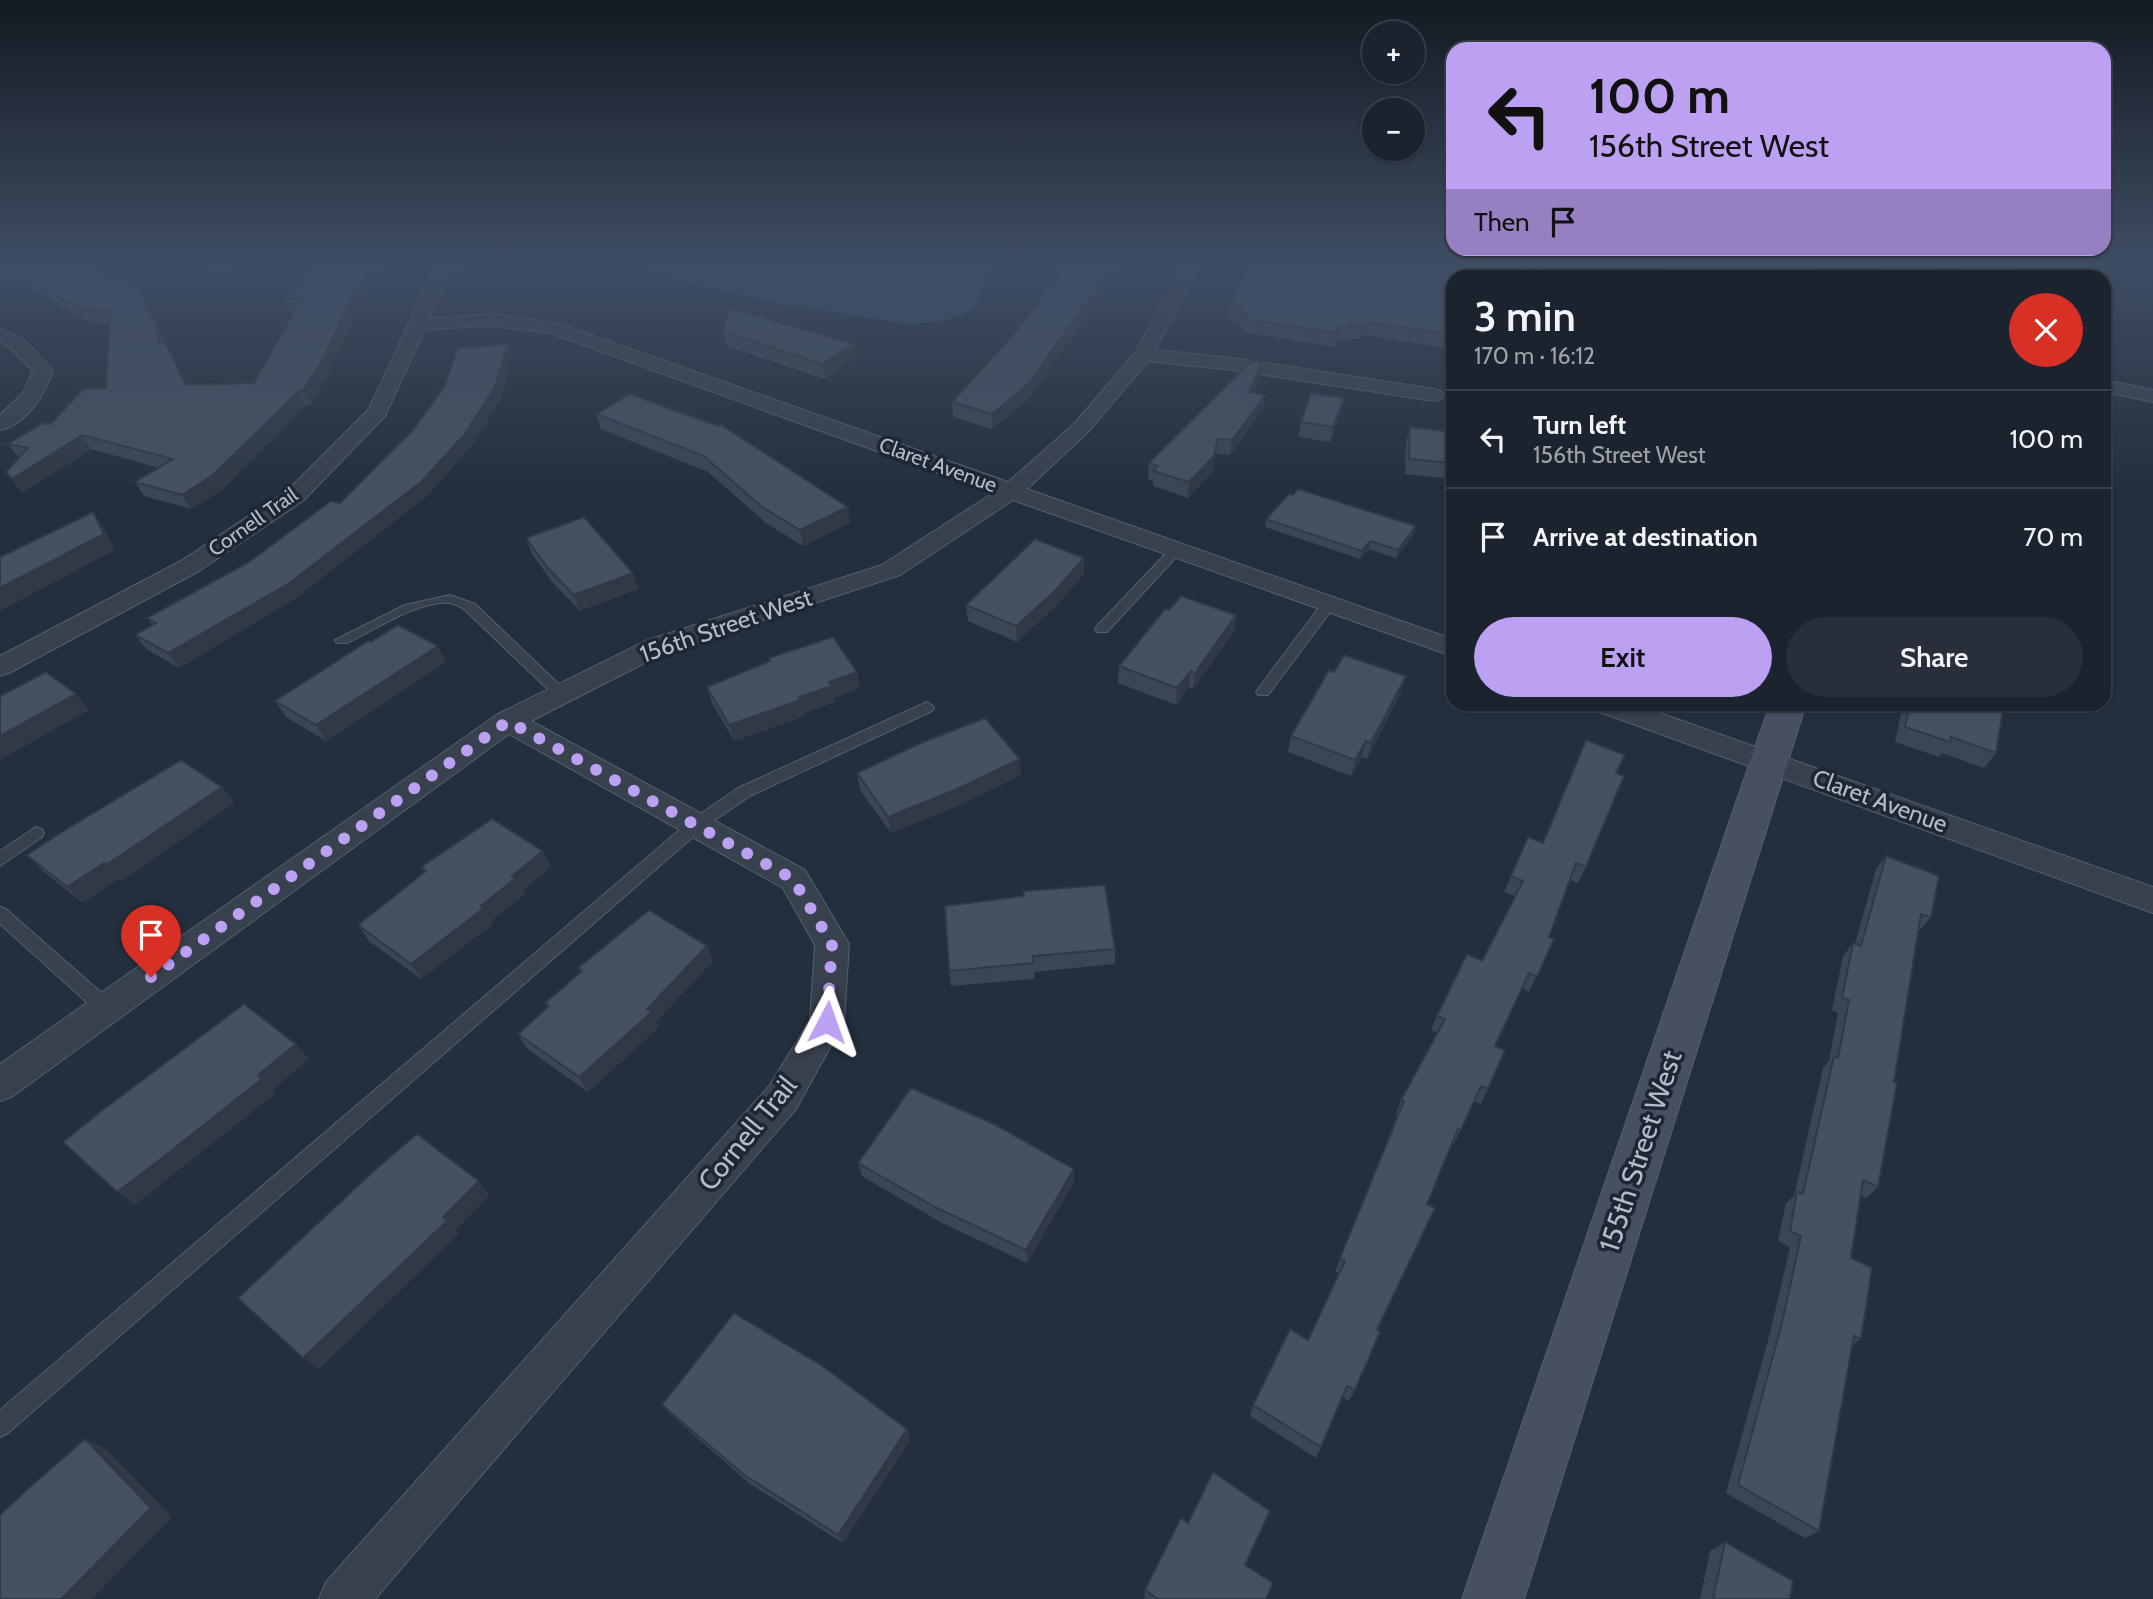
<!DOCTYPE html>
<html lang="en">
<head>
<meta charset="utf-8">
<style>
	:root { --surface:#1b232e; --page:#282f3a; --text:#f1f3f6; --muted:#a0a4aa; --line:#39404a; --accent:#bca0f2 }
	body { margin:0; font-family:Cabin,sans-serif; background:var(--page); color:var(--text); height:100vh; display:flex; flex-direction:column; font-size:26px; white-space:nowrap }
	* { box-sizing:border-box; margin:0 }
	p { font-size:23px; color:var(--muted) }
	.icon { flex:none; width:38px; height:38px; fill:none; stroke:currentColor; stroke-width:2; stroke-linecap:round; stroke-linejoin:round }
	.map { position:relative; flex:1; overflow:hidden }
	.side { position:absolute; left:1446px; top:270px; width:665px; height:441px; display:flex; flex-direction:column; background:var(--surface); border-radius:21px; box-shadow:0 2px 5px #0004,0 0 0 2px var(--line) }
	.side>* { flex:none }
	.hud { position:absolute; left:1446px; top:42px; width:665px; height:214px; border-radius:21px; box-shadow:0 2px 5px #0004,0 0 0 2px var(--line); background:#bca0f2; color:#111; overflow:hidden }
	.fabs { position:absolute; left:1362px; top:21px; display:grid; gap:14px }
	.fabs a { display:grid; place-items:center; width:63px; height:63px; border-radius:50%; background:var(--surface); box-shadow:0 2px 5px #0004,0 0 0 2px var(--line); font-size:35px }
	.pin { position:absolute; display:grid; place-items:center; width:60px; height:60px; color:#fff; margin:-72px -30px; border-radius:50% 50% 50% 0; rotate:-45deg; box-shadow:0 0 7px #0007 }
	.pin .icon { rotate:45deg }
	.me { position:absolute; width:77px; margin:-38px; rotate:4deg; stroke-linejoin:round; filter:drop-shadow(0 0 5px #0008) }
	.turn { display:flex; align-items:center; gap:24px; height:147px; padding:0 28px; font-size:32px }
	.turn .icon { width:91px; height:91px; stroke-width:2.5 }
	.turn b { display:block; font-size:49px; line-height:60px }
	.then { display:flex; align-items:center; height:66px; padding:0 28px; background:#0003; gap:14px; font-size:26px }
	.round { display:grid; place-items:center; flex:none; width:74px; height:74px; border-radius:37px; background:var(--page) }
	.overview { display:flex; align-items:center; justify-content:space-between; height:119px; padding:0 28px }
	h1 { font-size:42px; font-weight:600; line-height:52px }
	.action { display:flex; gap:14px; margin-top:auto; padding:14px 28px }
	.action a { flex:1; height:80px; border-radius:42px; background:var(--accent); color:#111; font-size:28px; font-weight:600; line-height:80px; text-align:center }
	.action a+a { background:var(--page); color:var(--text) }
	ul { padding:0; list-style:none }
	li { display:flex; align-items:center; gap:21px; height:98px; padding:0 28px; border-top:2px solid var(--line) }
	li div { flex:1 }
	li b { display:block; font-size:26px }
	li em { font-style:normal }
	.map>svg:first-child { display:block }
	.water { fill:#394c67 }
	.lines { fill:none; stroke-linecap:round; stroke-linejoin:round }
	.lane-casing { stroke:#565f6c; stroke-width:2 }
	.street-casing { stroke:#565f6c; stroke-width:2 }
	.secondary-casing { stroke:#565f6c; stroke-width:2 }
	.lane { fill:#38414e; fill-rule:evenodd }
	.street { fill:#38414e; fill-rule:evenodd }
	.secondary { fill:#465061; fill-rule:evenodd }
	.wall { fill:#3b4654 }
	.shaded-wall { fill:#303945 }
	.building { fill:#455162; stroke:#303945; stroke-width:2 }
	.route { stroke:#bca0f2; stroke-width:12; stroke-dasharray:0 21.6 }
	.labels { text-anchor:middle; stroke-width:7; stroke-linejoin:round; paint-order:stroke }
	.far-street-label { font-size:21px; fill:#b4bcc9; stroke:#1d2633 }
	.street-label { font-size:24px; fill:#b4bcc9; stroke:#1d2633 }
	.near-street-label { font-size:28px; fill:#b4bcc9; stroke:#1d2633 }
</style>
</head>
<body>
<div class="map">
<svg width="2153" height="1599" viewBox="0 0 2153 1599">
	<rect width="100%" height="100%" fill="#242f3e"/>
	<polygon class="water" points="639,264 988,264 988,265 979,302 970,311 943,321 908,324 786,305 723,291 668,277"/>
	<g class="lines">
		<g class="lane-casing">
			<g id="lane">
				<polygon points="1176,546 1182,550 1180,553 1107,632 1097,632 1095,629 1097,626 1172,547"/>
				<path d="M450 595 475 604 566 691 568 694 566 697H556L465 610C461 607 455 604 450 603 420 600 374 630 347 643H337L335 640 405 605Z"/>
				<polygon points="1329,600 1336,604 1268,695 1258,695 1256,692 1258,689 1324,601"/>
				<polygon points="927,702 934,707 932,711 750,796 702,829 8,1433 0,1437 0,1410 690,821 738,788"/>
				<polygon points="36,827 42,829 44,833 42,837 0,866 0,851"/>
				<polygon points="0,907 6,909 113,1003 116,1009 113,1015 107,1017 101,1015 0,924"/>
			</g>
		</g>
		<g class="street-casing">
			<g id="street">
				<polygon points="442,264 460,264 448,278 430,318 494,314 560,324 1008,482 1074,424 1135,353 1184,264 1202,264 1155,350 1233,358 1434,389 1441,391 1444,395 1441,399 1434,401 1233,370 1148,361 1088,432 1027,489 1452,639 1452,656 1013,500 900,575 666,652 531,721 805,870 849,944 844,1022 796,1109 375,1599 319,1599 326,1582 770,1085 810,1020 815,945 783,888 509,734 13,1096 0,1101 0,1064 498,714 648,640 882,565 993,493 550,333 494,326 425,329 385,416 304,500 199,571 9,673 0,676 0,656 181,561 288,490 369,409 431,276"/>
				<path d="M0 329 23 339 53 370C45 395 27 424 0 430V415L23 393 33 371 9 347 0 342Z"/>
				<polygon points="2104,380 2153,390 2153,402 2104,392"/>
				<polygon points="1593,704 1634,704 2153,887 2153,913 1597,711"/>
			</g>
		</g>
		<g class="secondary-casing">
			<g id="secondary">
				<rect x="1937" y="264" width="22" height="12"/>
				<polygon points="1770,704 1806,704 1524,1599 1462,1599"/>
			</g>
		</g>
		<use href="#lane" class="lane"/>
		<use href="#street" class="street"/>
		<use href="#secondary" class="secondary"/>
	</g>
	<g class="wall">
		<polygon points="0,264 138,288 187,385 254,383 294,312 289,313 282,300 320,264 388,264 358,311 329,374 310,405 306,405 222,490 191,509 144,496 135,482 159,468 91,449 22,493 17,486 6,472 19,458 8,444 51,424 106,388 109,324 89,322 33,291 28,293 0,281"/>
		<polygon points="1067,264 1124,264 1028,400 992,429 953,417 952,402 1014,334"/>
		<polygon points="1660,264 1652,276 1452,276 1452,349 1363,335 1361,339 1349,338 1348,341 1338,339 1334,347 1244,332 1244,328 1240,327 1240,322 1228,320 1230,307 1465,266 1544,269"/>
		<polygon points="1822,264 1874,264 1874,276 1820,276"/>
		<polygon points="2018,264 2081,264 2086,276 2020,276"/>
		<polygon points="723,331 856,358 825,379 726,346"/>
		<polygon points="512,357 500,400 469,449 427,496 296,598 179,668 146,649 135,635 152,625 147,618 249,562 340,503 413,430"/>
		<polygon points="1260,377 1253,393 1263,409 1230,455 1216,454 1213,471 1188,498 1153,486 1153,480 1148,479 1149,463"/>
		<polygon points="1344,398 1341,413 1330,442 1298,437 1301,422"/>
		<polygon points="596,414 718,426 848,507 850,523 803,546 766,523 708,472 601,429"/>
		<polygon points="1410,427 1452,432 1452,479 1405,474 1406,443"/>
		<polygon points="1266,519 1416,526 1414,534 1396,558 1369,549 1360,559 1265,527"/>
		<polygon points="526,538 638,589 580,611 553,583 532,554"/>
		<polygon points="1084,574 1055,607 1017,642 968,621 966,605"/>
		<polygon points="1169,610 1236,615 1234,631 1193,689 1189,687 1176,705 1118,683 1119,666"/>
		<polygon points="371,642 446,662 326,741 286,717 275,701"/>
		<polygon points="769,658 860,688 834,698 835,702 804,713 805,716 734,741 712,703 707,687 770,662"/>
		<polygon points="1401,693 1367,759 1362,757 1351,776 1288,752 1291,736"/>
		<polygon points="1903,704 2004,704 1996,753 1984,768 1942,753 1939,757 1895,742"/>
		<polygon points="857,773 1021,775 957,806 891,833 860,790"/>
		<polygon points="1616,773 1586,867 1578,883 1570,880 1549,937 1554,939 1529,992 1522,988 1495,1046 1488,1089 1481,1104 1474,1101 1454,1144 1452,1143 1427,1204 1355,1390 1349,1401 1342,1397 1316,1458 1250,1416 1253,1405 1308,1340 1340,1274 1335,1271 1398,1116 1396,1114 1401,1100 1437,1033 1431,1030 1437,1016 1482,961 1515,896 1504,892 1528,837 1543,843"/>
		<polygon points="222,787 234,803 121,881 118,879 83,903 43,871 27,855"/>
		<polygon points="543,851 551,867 523,890 525,894 491,921 493,924 421,979 369,941 358,925 424,872 421,867"/>
		<polygon points="1886,856 1931,917 1920,930 1918,929 1894,1082 1878,1187 1866,1198 1861,1196 1851,1258 1861,1339 1852,1345 1819,1531 1805,1538 1726,1493 1770,1333 1790,1247 1778,1241 1786,1203 1794,1196 1823,1068 1829,1061 1838,1013 1832,1010 1843,956 1853,943 1855,944 1876,869"/>
		<polygon points="945,906 1115,949 1115,964 1034,972 1034,979 951,986 949,971"/>
		<polygon points="707,946 713,961 656,1022 659,1027 588,1092 527,1049 518,1034 548,1008 545,1003 580,972 578,968"/>
		<polygon points="858,1163 1074,1169 1074,1182 1027,1263 940,1222 862,1176"/>
		<polygon points="662,1405 907,1429 910,1440 843,1543 750,1484 671,1415"/>
		<polygon points="1188,1523 1245,1565 1266,1599 1145,1599 1144,1598 1145,1590"/>
		<polygon points="1725,1542 1790,1599 1700,1599 1710,1551"/>
	</g>
	<g class="shaded-wall">
		<polygon points="206,264 240,264 212,275"/>
		<polygon points="374,264 388,264 358,311 329,374 310,405 303,391 352,298"/>
		<polygon points="1114,264 1124,264 1028,400 992,429 992,414"/>
		<polygon points="1656,264 1660,264 1652,276 1640,276"/>
		<polygon points="24,278 33,291 28,293 20,280"/>
		<polygon points="138,288 165,339 165,357 158,343"/>
		<polygon points="1340,325 1338,339 1334,347 1336,333"/>
		<polygon points="165,342 172,355 194,399 186,385"/>
		<polygon points="508,344 512,357 500,400 469,449 427,496 296,598 179,668 168,653 288,584"/>
		<polygon points="854,344 856,358 825,379 822,364"/>
		<polygon points="1262,362 1260,377 1247,407 1249,392"/>
		<polygon points="299,391 306,405 222,490 191,509 182,495"/>
		<polygon points="1265,395 1263,409 1230,455 1232,440"/>
		<polygon points="1344,398 1341,413 1330,442 1333,427"/>
		<polygon points="82,435 91,449 22,493 12,479"/>
		<polygon points="1218,439 1216,454 1213,471 1188,498 1189,482"/>
		<polygon points="848,507 850,523 803,546 800,530"/>
		<polygon points="93,512 104,528 115,550 0,611 0,588"/>
		<polygon points="1416,526 1414,534 1396,558 1398,550"/>
		<polygon points="1370,541 1369,549 1360,559 1362,551"/>
		<polygon points="1084,558 1084,574 1055,607 1017,642 1016,626"/>
		<polygon points="633,573 638,589 580,611 574,595"/>
		<polygon points="1236,615 1234,631 1193,689 1195,673"/>
		<polygon points="438,646 446,662 326,741 316,725"/>
		<polygon points="1191,671 1189,687 1176,705 1177,688"/>
		<polygon points="857,672 860,688 834,698 835,702 804,713 805,716 734,741 729,725 829,682"/>
		<polygon points="1406,676 1401,693 1367,759 1371,743"/>
		<polygon points="76,694 89,710 0,760 0,736"/>
		<polygon points="1366,741 1362,757 1351,776 1355,760"/>
		<polygon points="1020,759 1021,775 957,806 891,833 888,817"/>
		<polygon points="222,787 234,803 121,881 106,865"/>
		<polygon points="543,851 551,867 523,890 525,894 491,921 493,924 421,979 411,964 481,906 512,876"/>
		<polygon points="104,863 118,879 83,903 67,887"/>
		<polygon points="707,946 713,961 656,1022 659,1027 588,1092 579,1077 647,1009"/>
		<polygon points="296,1044 309,1059 273,1090 276,1093 135,1205 117,1192"/>
		<polygon points="1074,1169 1074,1182 1027,1263 1026,1250"/>
		<polygon points="479,1181 490,1195 456,1230 459,1234 319,1369 303,1358"/>
		<polygon points="907,1429 910,1440 843,1543 838,1535"/>
		<polygon points="85,1439 106,1449 172,1517 92,1599 61,1599"/>
	</g>
	<g class="building">
		<polygon points="0,264 77,264 138,288 157,326 158,343 165,342 186,385 254,383 302,298 282,300 320,264 374,264 352,298 322,361 303,391 299,391 213,475 182,495 135,482 173,459 82,435 12,479 6,472 28,448 8,444 43,423 51,424 83,389 106,388 110,311 81,309 24,278 20,280 0,272"/>
		<polygon points="1067,264 1114,264 1027,385 992,414 952,402 1014,334"/>
		<polygon points="1251,264 1457,264 1455,266 1544,269 1563,264 1656,264 1653,268 1640,275 1635,273 1624,276 1452,276 1452,334 1365,322 1364,326 1351,324 1350,327 1340,325 1336,333 1245,319 1247,314 1241,313 1243,309 1230,307"/>
		<polygon points="1826,264 1874,264 1874,276 1824,276"/>
		<polygon points="2028,264 2081,264 2086,276 2030,276"/>
		<polygon points="730,308 854,344 822,364 723,331"/>
		<polygon points="508,344 495,387 464,435 421,482 288,584 168,653 135,635 156,623 147,618 249,562 331,501 340,503 413,430 444,387 458,348"/>
		<polygon points="1251,361 1262,362 1249,392 1265,395 1232,440 1218,439 1214,456 1189,482 1153,471 1158,466 1149,463"/>
		<polygon points="1311,393 1344,398 1333,427 1301,422"/>
		<polygon points="630,394 718,426 720,424 848,507 800,530 762,507 704,456 596,414"/>
		<polygon points="1410,427 1452,432 1452,463 1409,459"/>
		<polygon points="1298,489 1416,526 1398,550 1370,541 1362,551 1266,519 1289,494 1293,495"/>
		<polygon points="93,512 104,534 0,588 0,557"/>
		<polygon points="584,517 633,573 574,595 547,567 526,538"/>
		<polygon points="1035,539 1084,558 1055,591 1016,626 966,605"/>
		<polygon points="1181,596 1236,615 1195,673 1191,671 1177,688 1119,666 1165,609 1169,610"/>
		<polygon points="398,625 438,646 316,725 275,701 368,641 371,642"/>
		<polygon points="833,637 857,672 829,682 832,686 799,697 801,700 729,725 707,687 770,661 769,658"/>
		<polygon points="1344,655 1406,676 1371,743 1366,741 1355,760 1291,736 1329,670 1334,672"/>
		<polygon points="46,672 76,694 0,736 0,696"/>
		<polygon points="1910,704 2004,704 1996,753 1951,737 1950,742 1905,727"/>
		<polygon points="985,718 1020,759 955,790 888,817 857,773 923,742"/>
		<polygon points="1586,740 1625,755 1616,773 1624,776 1586,867 1576,863 1549,937 1554,939 1537,977 1529,973 1495,1046 1505,1050 1488,1089 1481,1086 1461,1130 1458,1129 1427,1204 1435,1208 1377,1330 1380,1332 1355,1390 1347,1386 1321,1447 1253,1405 1290,1329 1308,1340 1345,1261 1340,1258 1404,1101 1401,1100 1445,1019 1437,1016 1467,954 1482,961 1523,881 1511,876 1528,837 1543,843"/>
		<polygon points="181,760 222,787 106,865 104,863 67,887 27,855 62,832"/>
		<polygon points="492,819 543,851 512,876 516,878 481,906 484,908 411,964 358,925 426,871 421,867"/>
		<polygon points="1886,856 1939,876 1931,917 1921,914 1894,1082 1897,1083 1878,1187 1863,1180 1851,1258 1872,1268 1861,1339 1854,1336 1819,1531 1738,1485 1782,1323 1801,1236 1790,1231 1797,1192 1803,1194 1834,1056 1838,1058 1849,1000 1842,998 1853,943 1861,946"/>
		<polygon points="1105,885 1115,949 1033,956 1033,963 949,971 945,906 1024,896 1023,891"/>
		<polygon points="649,910 707,946 647,1009 652,1012 579,1077 518,1034 549,1006 545,1003 582,971 578,968"/>
		<polygon points="244,1004 296,1044 258,1075 262,1079 162,1158 117,1192 63,1142 104,1109"/>
		<polygon points="911,1088 994,1124 1074,1169 1026,1250 937,1208 858,1163"/>
		<polygon points="417,1134 479,1181 443,1217 447,1221 303,1358 238,1298 377,1168"/>
		<polygon points="734,1313 821,1365 907,1429 838,1535 743,1474 662,1405"/>
		<polygon points="85,1439 151,1508 61,1599 0,1599 0,1515 30,1487"/>
		<polygon points="1213,1472 1270,1511 1245,1565 1273,1583 1266,1599 1158,1599 1145,1590 1181,1518 1188,1523"/>
		<polygon points="1725,1542 1793,1581 1790,1599 1713,1599"/>
	</g>
	<linearGradient id="sky" x2="0" y2="1"><stop stop-color="#141a22"/><stop offset="0.54" stop-color="#3f4d63"/><stop offset="1" stop-color="#3f4d63" stop-opacity="0"/></linearGradient>
	<rect width="2153" height="488" fill="url(#sky)"/>
	<g class="lines">
		<polyline class="route" points="151,977 508,721 793,879 832,944 827,1022"/>
	</g>
	<g class="labels">
		<g class="far-street-label">
			<text transform="translate(938 465) rotate(20)" y="7">Claret Avenue</text>
			<text transform="translate(253 522) rotate(-35)" y="7">Cornell Trail</text>
		</g>
		<g class="street-label">
			<text transform="translate(726 626) rotate(-19)" y="8">156th Street West</text>
			<text transform="translate(1880 801) rotate(20)" y="8">Claret Avenue</text>
		</g>
		<g class="near-street-label">
			<text transform="translate(747 1133) rotate(-51)" y="10">Cornell Trail</text>
			<text transform="translate(1640 1151) rotate(-72)" y="10">155th Street West</text>
		</g>
	</g>
</svg>
<div class="fabs">
<a>+</a>
<a>−</a>
</div>
<div class="pin" style="left:151px;top:977px;background:#d93025"><svg class="icon" aria-label="arrive" viewBox="0 0 24 24"><path d="M6 21V4h12l-3 4 3 4H6"/></svg></div>
<svg class="me" style="left:827px;top:1022px" viewBox="-20 -20 40 40"><path d="M0-17L14 15 0 8-14 15z" fill="#bca0f2" stroke="#fff" stroke-width="4"/></svg>
<div class="hud">
<div class="turn"><svg class="icon" aria-label="left" viewBox="0 0 24 24"><path d="M17 20v-9H6M10 6l-5 5 5 5"/></svg><div><b>100 m</b>156th Street West</div></div>
<div class="then">Then<svg class="icon" aria-label="arrive" viewBox="0 0 24 24"><path d="M6 21V4h12l-3 4 3 4H6"/></svg></div>
</div>
<section class="side">
<div class="overview"><div><h1>3 min</h1><p>170 m · 16:12</p></div><a class="round" style="background:#d93025;color:#fff"><svg class="icon" aria-label="close" viewBox="0 0 24 24"><path d="M6 6l12 12M18 6L6 18"/></svg></a></div>
<ul>
<li><svg class="icon" aria-label="left" viewBox="0 0 24 24"><path d="M17 20v-9H6M10 6l-5 5 5 5"/></svg><div><b>Turn left</b><p>156th Street West</p></div><em>100 m</em></li>
<li><svg class="icon" aria-label="arrive" viewBox="0 0 24 24"><path d="M6 21V4h12l-3 4 3 4H6"/></svg><div><b>Arrive at destination</b></div><em>70 m</em></li>
</ul>
<div class="action"><a>Exit</a><a>Share</a></div>
</section>
</div>
</body>
</html>
